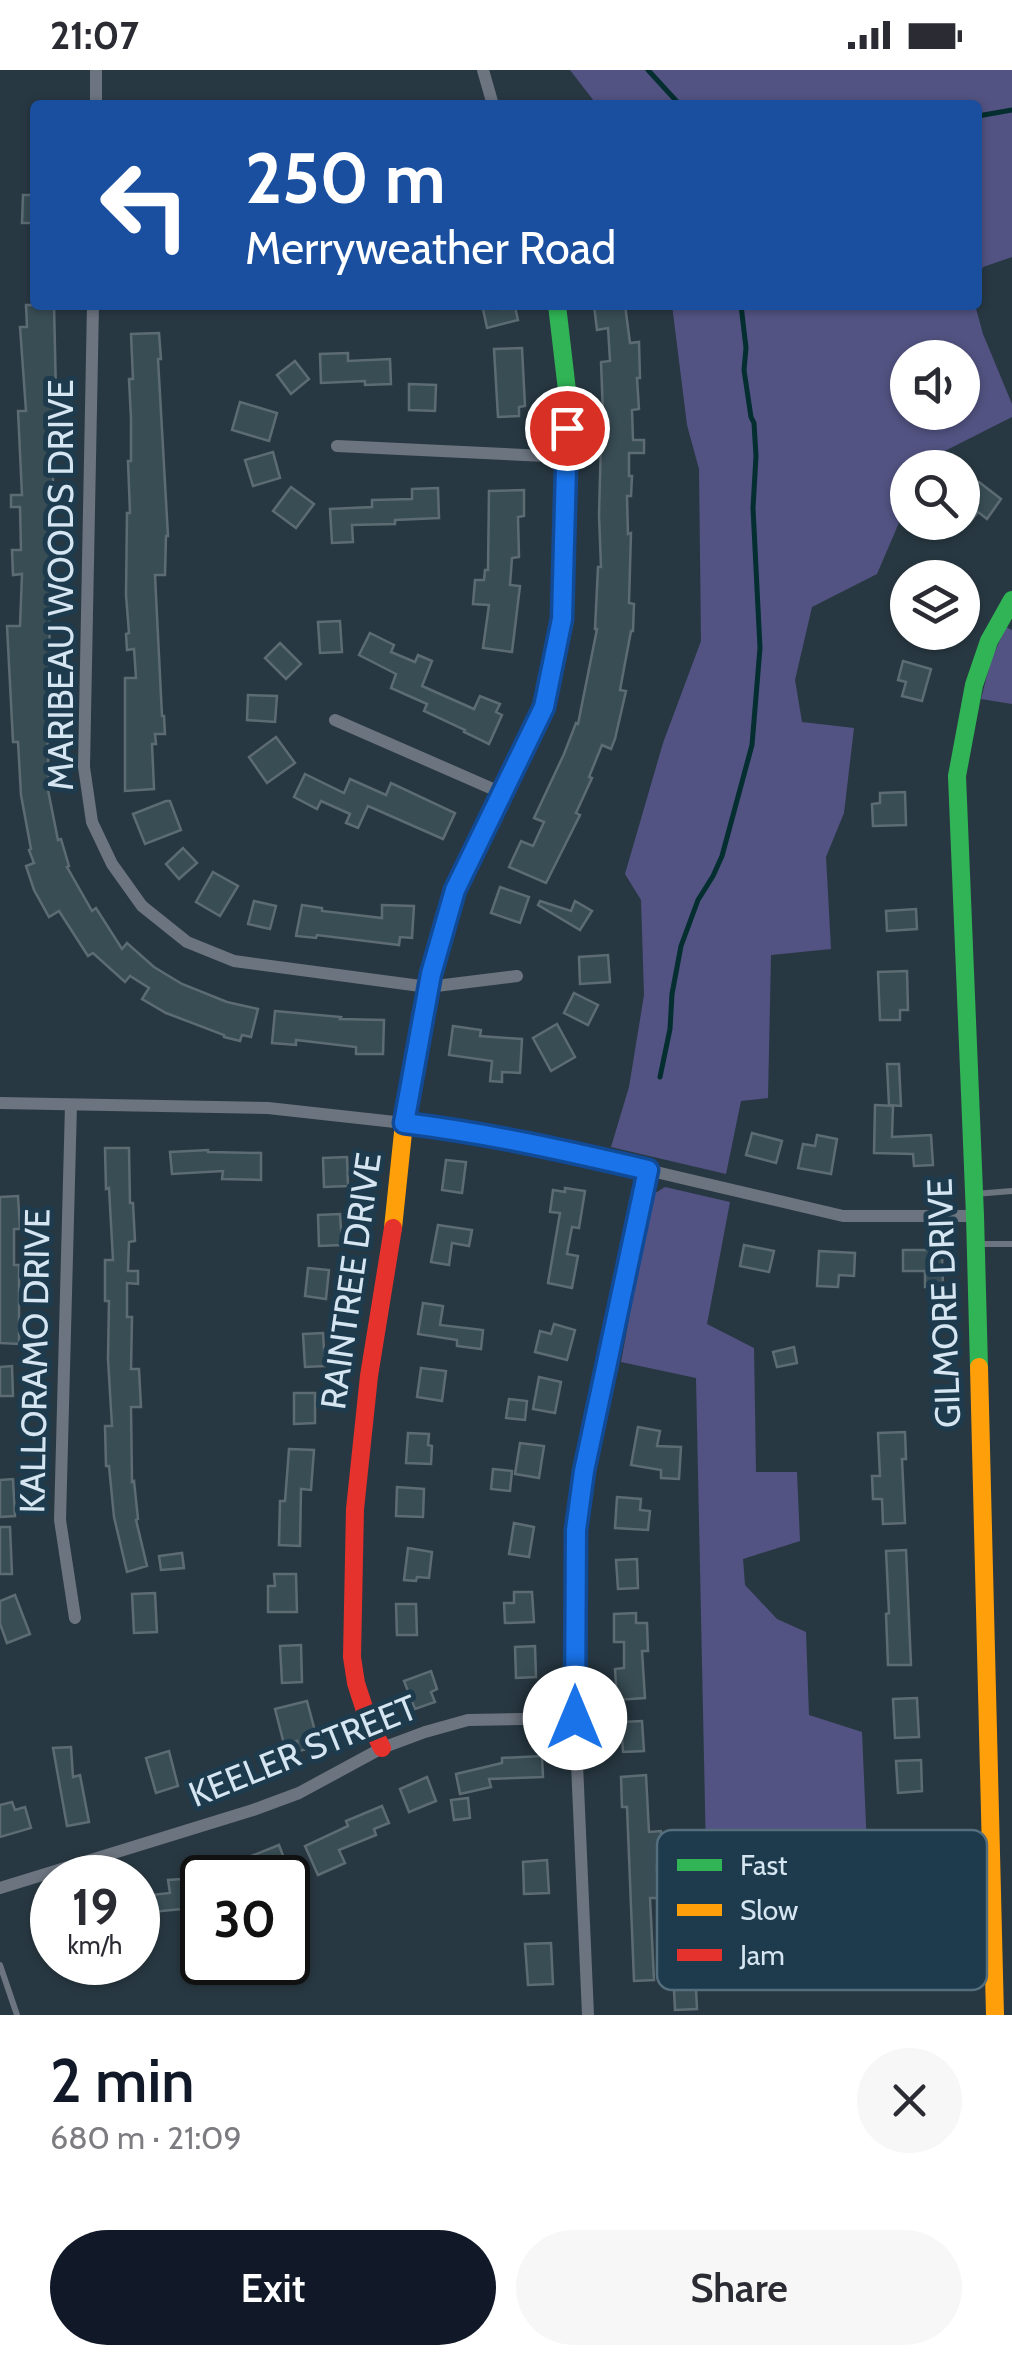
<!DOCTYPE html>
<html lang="en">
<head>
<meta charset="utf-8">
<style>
	:root { --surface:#fff; --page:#f7f7f7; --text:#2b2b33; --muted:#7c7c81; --accent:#111827 }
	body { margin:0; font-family:Cabin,sans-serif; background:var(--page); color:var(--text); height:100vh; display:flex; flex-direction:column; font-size:38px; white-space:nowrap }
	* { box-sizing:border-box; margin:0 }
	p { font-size:32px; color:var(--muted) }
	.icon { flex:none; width:55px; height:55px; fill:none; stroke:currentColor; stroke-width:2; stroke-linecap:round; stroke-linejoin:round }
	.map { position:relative; height:1945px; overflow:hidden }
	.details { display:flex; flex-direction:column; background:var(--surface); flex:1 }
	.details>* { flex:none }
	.guide { position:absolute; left:30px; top:30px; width:952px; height:210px; border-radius:10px; box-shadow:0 2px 8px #0004; background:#1a4fa0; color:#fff; overflow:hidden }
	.tools { position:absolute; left:890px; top:270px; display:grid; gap:20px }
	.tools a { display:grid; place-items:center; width:90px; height:90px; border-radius:50%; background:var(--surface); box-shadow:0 2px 8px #0004; font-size:50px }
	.speed { position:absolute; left:30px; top:1785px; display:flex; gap:20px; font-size:50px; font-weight:700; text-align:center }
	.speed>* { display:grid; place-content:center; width:130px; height:130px; border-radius:50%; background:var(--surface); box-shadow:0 2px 8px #0004; line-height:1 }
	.speed small { font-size:25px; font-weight:400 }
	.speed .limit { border:5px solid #111; border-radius:15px; background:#fff; color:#111 }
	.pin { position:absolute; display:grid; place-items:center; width:85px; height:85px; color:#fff; margin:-42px; border:5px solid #fff; border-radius:50%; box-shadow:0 2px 10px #0007 }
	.me { position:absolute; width:110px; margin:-55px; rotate:0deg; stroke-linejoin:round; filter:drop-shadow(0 0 8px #0008) }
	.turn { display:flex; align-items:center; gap:35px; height:210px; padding:0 50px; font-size:45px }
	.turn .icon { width:130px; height:130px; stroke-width:2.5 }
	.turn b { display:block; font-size:70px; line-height:85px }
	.round { display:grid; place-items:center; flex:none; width:105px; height:105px; border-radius:52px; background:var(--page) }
	.summary { display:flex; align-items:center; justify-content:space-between; height:170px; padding:0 50px }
	h1 { font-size:60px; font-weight:600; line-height:75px; color:var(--accent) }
	.cta { display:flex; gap:20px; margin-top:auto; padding:20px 50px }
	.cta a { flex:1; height:115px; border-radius:60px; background:var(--accent); color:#fff; font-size:40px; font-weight:600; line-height:115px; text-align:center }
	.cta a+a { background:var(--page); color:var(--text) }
	.status { display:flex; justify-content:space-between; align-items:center; height:70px; padding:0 50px; background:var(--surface); direction:ltr }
	.status svg { height:28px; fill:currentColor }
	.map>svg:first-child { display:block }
	.green { fill:#525382; fill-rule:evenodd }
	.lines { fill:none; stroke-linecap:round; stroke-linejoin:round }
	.stream { stroke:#042e2f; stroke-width:5 }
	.building { fill:#394d55; stroke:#5d6c73; stroke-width:2.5 }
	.lane { stroke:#6c747f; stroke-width:6 }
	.street { stroke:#6c747f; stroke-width:12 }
	.fast { stroke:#30b455; stroke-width:18 }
	.slow { stroke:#ff9f0a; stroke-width:18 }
	.jam { stroke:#e5322d; stroke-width:18 }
	.route-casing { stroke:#114b97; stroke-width:25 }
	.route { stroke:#1a73e8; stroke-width:18 }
	.labels { text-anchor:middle; stroke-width:10; stroke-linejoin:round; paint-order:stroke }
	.street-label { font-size:35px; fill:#d5e5f1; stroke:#1e3b4d }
	.key { fill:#1e3b4d; stroke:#556e7e; stroke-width:2.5 }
	.key-label { font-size:28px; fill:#d5e5f1 }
</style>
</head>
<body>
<div class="status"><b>21:07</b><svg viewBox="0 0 49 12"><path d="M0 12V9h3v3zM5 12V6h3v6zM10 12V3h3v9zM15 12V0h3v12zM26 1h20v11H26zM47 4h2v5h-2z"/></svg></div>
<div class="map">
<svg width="1012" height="1945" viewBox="0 0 1012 1945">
	<rect width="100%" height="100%" fill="#283842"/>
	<g class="green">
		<polygon points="570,0 1012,0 1012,187 983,197 978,210 978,35 597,35"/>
		<path d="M672 235H975L983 264 1012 334V347L927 390 924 397 908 398 907 434 877 504 812 537 795 610 802 652 854 658 844 743 826 787 831 879 771 885 768 1028 741 1031 726 1104 611 1077 629 1017 644 925 641 830 625 804 663 673 701 571 699 399 687 355ZM908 288H962V342H908Z"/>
		<polygon points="1006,557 1012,560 1012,634 981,629 991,590"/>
		<polygon points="665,1117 730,1132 707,1254 754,1278 756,1402 797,1402 800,1471 743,1489 745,1515 777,1549 806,1562 809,1645 862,1662 869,1824 707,1831 696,1308 621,1292 652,1125"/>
	</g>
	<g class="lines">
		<g class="stream">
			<polyline points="648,0 680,35"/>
			<polyline points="978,46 1012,40"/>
			<polyline points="660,1007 670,959 672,924 681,876 698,830 713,806 722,786 752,675 760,578 753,438 756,386 754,353 751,347 744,300 746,278 741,235"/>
		</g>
	</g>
	<g class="building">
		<polygon points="23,125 35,125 35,153 22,153"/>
		<polygon points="26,235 54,235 56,324 53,324 53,459 49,459 52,511 49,544 50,587 48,587 50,629 46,629 49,714 47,715 58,770 61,769 69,796 67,797 92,841 96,838 122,879 127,873 154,897 182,914 227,932 258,939 251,967 242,965 240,971 224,967 224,965 166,943 142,929 149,918 130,906 125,912 93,883 88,886 59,841 49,847 34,820 26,796 34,793 29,780 31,779 21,725 18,672 13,672 7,556 20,556 22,504 13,505 12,480 21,480 20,437 11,437 11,425 22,425 18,341 26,341 20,257 27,257"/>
		<polygon points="499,235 503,235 504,239 515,237 518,250 487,258 483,239"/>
		<polygon points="594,235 625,235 630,273 639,272 640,308 637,308 639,339 632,340 633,370 644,370 644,383 629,383 629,406 632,406 631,426 627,426 628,464 631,463 629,533 634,534 633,561 631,561 620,620 626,621 615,669 611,679 602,675 589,707 592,708 576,743 580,745 546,813 509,797 521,771 533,776 544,752 534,748 564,684 576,653 578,654 597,559 595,559 598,497 601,497 599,445 601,370 604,370 601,292 610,291 608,258 597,260"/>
		<polygon points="159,263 161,289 158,289 168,466 166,466 165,505 155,505 162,646 164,646 165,664 155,664 156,674 152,674 154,719 125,721 125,608 136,608 134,579 127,580 126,564 129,563 126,525 127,443 130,443 128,391 131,391 131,349 129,309 133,309 131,264"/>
		<polygon points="522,278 525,336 519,337 519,346 498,347 494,279"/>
		<polygon points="348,283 348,291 390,289 391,314 365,315 365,311 321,313 320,284"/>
		<polygon points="295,291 309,309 291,324 277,305"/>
		<polygon points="409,314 436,315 435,341 409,340"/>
		<polygon points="240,332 277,343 269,371 232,360"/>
		<polygon points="273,382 280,408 253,416 245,390"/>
		<polygon points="979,412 1001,429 987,449 978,442 970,452 962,447 962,435"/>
		<polygon points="291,417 314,434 296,458 273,441"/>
		<polygon points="438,418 439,448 395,450 395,454 352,455 353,472 332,473 330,439 372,437 372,430 412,429 412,419"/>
		<polygon points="524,420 524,446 518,447 519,487 512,488 510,515 520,516 512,582 483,578 489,535 473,534 475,510 484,510 485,500 488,500 489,421"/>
		<polygon points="340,551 342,582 320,583 318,552"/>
		<polygon points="370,563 394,575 391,582 415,592 418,585 432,591 422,616 474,639 480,626 500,634 496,642 502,645 489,674 464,662 465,660 424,641 427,634 391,618 396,604 359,585"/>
		<polygon points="280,573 301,594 286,609 265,588"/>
		<polygon points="903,591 931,599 922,631 902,626 906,612 898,610"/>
		<polygon points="248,625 277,626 275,652 247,650"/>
		<polygon points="276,667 295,693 267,713 249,687"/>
		<polygon points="305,704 344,723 350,709 386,725 391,713 455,743 443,769 368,736 358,758 346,753 350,744 321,731 317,739 294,727"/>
		<polygon points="905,722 906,755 873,756 872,734 880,733 880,723"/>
		<polygon points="166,731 170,731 181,760 145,774 133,744"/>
		<polygon points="183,778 197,793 179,809 166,794"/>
		<polygon points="213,802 238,816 220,846 196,832"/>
		<polygon points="500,817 529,827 520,853 491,843"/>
		<polygon points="254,831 276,836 270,859 248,854"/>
		<polygon points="540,831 571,841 575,831 592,841 580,860 538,835"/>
		<polygon points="302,835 322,838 322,841 382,848 382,835 414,836 412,868 400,867 399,875 317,865 316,868 296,866"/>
		<polygon points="916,839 917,859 887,861 886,841"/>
		<polygon points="608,885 610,912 580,914 579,887"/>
		<polygon points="907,901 908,940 900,940 900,950 880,950 878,902"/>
		<polygon points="574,923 598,935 588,955 564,943"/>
		<polygon points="275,941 341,947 340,949 384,950 383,984 356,984 356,977 296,970 296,975 272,973"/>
		<polygon points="557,954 575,987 551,1001 533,968"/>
		<polygon points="453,956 481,960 480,966 522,969 520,1003 502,1002 502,1012 490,1011 492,991 449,985"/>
		<polygon points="887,994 899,994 901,1036 889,1035"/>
		<polygon points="875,1035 893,1036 892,1067 931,1065 933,1095 914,1096 913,1084 874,1083"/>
		<polygon points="752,1063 782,1071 776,1093 746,1085"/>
		<polygon points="817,1065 837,1069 831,1104 798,1098 803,1074 815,1076"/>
		<polygon points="105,1078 129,1078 130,1133 133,1133 135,1171 129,1172 128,1201 138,1201 138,1214 127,1213 127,1247 132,1247 131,1299 139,1299 141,1337 131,1337 132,1412 134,1411 138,1449 136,1450 147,1496 127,1502 114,1447 109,1396 106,1396 105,1356 112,1356 108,1289 109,1231 105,1231 105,1190 113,1190 109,1118 106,1119"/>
		<polygon points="208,1080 208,1082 261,1083 261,1110 222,1109 223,1101 172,1104 170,1082"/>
		<polygon points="347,1087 348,1116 324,1117 323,1088"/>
		<polygon points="446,1090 466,1092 462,1123 442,1120"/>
		<polygon points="565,1118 585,1121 579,1158 572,1157 567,1184 578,1186 572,1218 548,1213 560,1143 550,1142 553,1120 565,1122"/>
		<polygon points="18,1126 20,1159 14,1159 14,1195 19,1195 19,1274 0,1273 0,1127"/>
		<polygon points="340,1144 342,1175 319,1176 318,1145"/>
		<polygon points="438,1155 472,1160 469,1176 452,1173 449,1195 431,1192"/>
		<polygon points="744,1175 774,1181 769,1202 740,1196"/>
		<polygon points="903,1180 942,1180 943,1217 925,1217 925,1201 903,1201"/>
		<polygon points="819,1181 855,1183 854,1206 839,1205 838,1217 817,1216"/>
		<polygon points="308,1198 329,1200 326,1229 305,1226"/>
		<polygon points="423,1233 443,1236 440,1255 483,1260 481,1279 457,1276 457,1270 418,1264"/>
		<polygon points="554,1254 575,1260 567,1290 535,1282 540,1261 551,1264"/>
		<polygon points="323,1263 325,1296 305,1297 303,1264"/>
		<polygon points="794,1277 797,1293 777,1297 773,1282"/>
		<polygon points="12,1296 13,1326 0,1326 0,1297"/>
		<polygon points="421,1298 446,1301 442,1331 417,1327"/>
		<polygon points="539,1307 561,1312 555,1343 533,1339"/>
		<polygon points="294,1323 315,1323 315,1353 294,1354"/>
		<polygon points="509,1329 527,1331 525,1350 506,1348"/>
		<polygon points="638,1357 660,1361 657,1376 681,1377 679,1409 661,1408 661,1400 631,1395"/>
		<polygon points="905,1362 906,1389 902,1389 905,1453 883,1454 882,1429 873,1429 872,1406 880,1406 878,1363"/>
		<polygon points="408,1363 429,1364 428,1375 432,1376 431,1394 406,1393"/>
		<polygon points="520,1373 544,1376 539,1408 515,1404"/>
		<polygon points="289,1379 314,1380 311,1420 301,1419 300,1476 279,1475 280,1431 285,1431"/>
		<polygon points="493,1399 512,1401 510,1421 491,1419"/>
		<polygon points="13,1409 15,1446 0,1447 0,1410"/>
		<polygon points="397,1417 424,1419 423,1447 396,1446"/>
		<polygon points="617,1427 641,1429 640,1440 650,1441 648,1460 615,1458"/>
		<polygon points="514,1453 534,1457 529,1487 509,1484"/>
		<polygon points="0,1457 10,1457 12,1504 0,1504"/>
		<polygon points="408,1478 432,1482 429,1508 417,1507 416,1511 404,1510"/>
		<polygon points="906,1480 911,1595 888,1595 886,1544 889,1543 886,1481"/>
		<polygon points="182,1483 184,1498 161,1500 159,1486"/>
		<polygon points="637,1489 638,1518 618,1519 616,1490"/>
		<polygon points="274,1504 296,1504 297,1542 268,1542 268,1516 275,1516"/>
		<polygon points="514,1522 532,1522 534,1552 505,1553 504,1533 514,1533"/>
		<polygon points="155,1523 157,1562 134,1563 132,1524"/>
		<polygon points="15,1525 30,1564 7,1573 0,1554 0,1531"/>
		<polygon points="396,1534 416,1534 417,1565 397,1565"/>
		<polygon points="636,1543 636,1553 647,1553 648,1581 642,1581 645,1628 617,1630 615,1599 624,1598 624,1572 614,1572 614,1544"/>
		<polygon points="301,1575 302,1612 282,1613 280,1576"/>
		<polygon points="535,1576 536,1607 516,1608 515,1577"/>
		<polygon points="431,1601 437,1619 431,1622 435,1632 415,1639 404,1611"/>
		<polygon points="917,1628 919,1667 895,1668 893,1629"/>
		<polygon points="307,1631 319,1676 299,1681 297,1671 284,1674 275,1639"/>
		<polygon points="642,1651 644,1681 623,1682 621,1652"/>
		<polygon points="71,1677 73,1707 80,1705 89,1752 67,1756 53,1678"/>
		<polygon points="169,1681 178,1716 156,1723 146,1688"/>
		<polygon points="542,1686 543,1707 489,1709 491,1717 460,1724 456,1704 502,1693 502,1688"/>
		<polygon points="921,1690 922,1721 898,1723 896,1691"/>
		<polygon points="646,1705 649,1762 661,1761 663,1796 657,1796 658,1828 650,1828 654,1910 634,1911 627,1737 622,1737 621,1707"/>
		<polygon points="427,1707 436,1731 409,1742 400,1719"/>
		<polygon points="468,1728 470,1748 454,1750 451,1730"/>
		<polygon points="12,1732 15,1740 25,1737 31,1758 0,1767 0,1735"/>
		<polygon points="382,1736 389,1753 374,1759 376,1765 339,1780 345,1793 318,1805 305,1776 348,1756 346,1751"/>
		<polygon points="279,1775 287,1796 276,1800 279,1808 260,1808 258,1802 243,1808 200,1808 216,1800 215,1796 229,1792 229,1795"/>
		<polygon points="547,1790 549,1823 524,1824 523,1792"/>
		<polygon points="182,1809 183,1818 202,1812 202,1837 152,1842 151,1825 170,1823 168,1810"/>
		<polygon points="551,1873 553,1914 528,1915 525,1874"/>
		<polygon points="696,1919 697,1939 675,1940 674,1920"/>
	</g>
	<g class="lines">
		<g class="lane">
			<polyline points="975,1124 1012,1121"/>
			<polyline points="978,1174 1012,1174"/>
			<polyline points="0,1895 17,1945"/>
		</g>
		<g class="street">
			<polyline points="483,0 493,35"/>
			<polyline points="96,35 96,0"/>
			<polyline points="93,235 84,697 92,752 112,794 142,836 187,872 234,891 428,917 517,906"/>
			<polyline points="337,376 566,387"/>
			<polyline points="335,650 502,723"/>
			<polyline points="0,1033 268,1038 404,1053 457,1059 541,1075 843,1146 975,1146"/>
			<polyline points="71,1035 60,1450 75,1548"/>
			<polyline points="0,1818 253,1740 299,1723 382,1678 425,1662 468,1650 575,1648"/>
			<polyline points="588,1945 575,1648 576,1460 584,1401 648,1100"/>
		</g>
		<g class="fast">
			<polyline points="502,723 544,637 562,549 568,329 557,235"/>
			<polyline points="979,1297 975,1146 957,706 974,615 989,571 1012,530"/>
		</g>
		<g class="slow">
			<polyline points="393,1158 404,1053 431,904 455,820 502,723"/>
			<polyline points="979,1297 995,1945"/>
		</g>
		<polyline class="jam" points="382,1678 368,1650 356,1613 352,1587 355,1439 369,1306 393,1158"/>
	</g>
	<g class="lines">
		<g class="route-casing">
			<path id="route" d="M567 358 562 549 544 637 455 820 431 904 404 1053C487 1063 567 1081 648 1100L584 1401 576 1460 575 1648"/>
		</g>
		<use href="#route" class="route"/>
	</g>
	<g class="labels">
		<g class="street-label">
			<text transform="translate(61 515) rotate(-90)" y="12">MARIBEAU WOODS DRIVE</text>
			<text transform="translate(351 1211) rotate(-82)" y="12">RAINTREE DRIVE</text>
			<text transform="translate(944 1233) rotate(-92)" y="12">GILMORE DRIVE</text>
			<text transform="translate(35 1291) rotate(-89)" y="12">KALLORAMO DRIVE</text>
			<text transform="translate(303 1681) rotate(-22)" y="12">KEELER STREET</text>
		</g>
	</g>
	<rect x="657" y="1760" width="330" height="160" rx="15" class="key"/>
	<rect x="677" y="1789" width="45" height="12" fill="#30b455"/>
	<rect x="677" y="1834" width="45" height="12" fill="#ff9f0a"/>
	<rect x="677" y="1879" width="45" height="12" fill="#e5322d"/>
	<g class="key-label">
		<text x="740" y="1805">Fast</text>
		<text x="740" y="1850">Slow</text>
		<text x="740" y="1895">Jam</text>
	</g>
</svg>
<div class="tools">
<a><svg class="icon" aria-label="sound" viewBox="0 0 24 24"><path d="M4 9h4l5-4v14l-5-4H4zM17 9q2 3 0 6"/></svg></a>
<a><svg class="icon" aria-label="search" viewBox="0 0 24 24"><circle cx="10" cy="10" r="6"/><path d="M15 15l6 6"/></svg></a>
<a><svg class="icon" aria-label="layers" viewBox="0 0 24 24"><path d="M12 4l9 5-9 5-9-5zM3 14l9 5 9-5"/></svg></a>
</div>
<div class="speed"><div>19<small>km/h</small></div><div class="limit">30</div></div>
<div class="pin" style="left:567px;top:358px;background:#d93025"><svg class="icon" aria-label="arrive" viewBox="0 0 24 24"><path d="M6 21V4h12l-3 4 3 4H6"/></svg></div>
<svg class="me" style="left:575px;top:1648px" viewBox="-20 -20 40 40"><circle r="19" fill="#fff"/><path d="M0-13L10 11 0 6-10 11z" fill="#1a73e8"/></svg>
<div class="guide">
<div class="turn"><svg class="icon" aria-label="left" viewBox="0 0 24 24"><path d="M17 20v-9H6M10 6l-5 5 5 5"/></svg><div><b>250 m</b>Merryweather Road</div></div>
</div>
</div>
<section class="details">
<div class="summary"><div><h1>2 min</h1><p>680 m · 21:09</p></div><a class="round"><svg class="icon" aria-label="close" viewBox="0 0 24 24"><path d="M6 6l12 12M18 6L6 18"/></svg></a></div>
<div class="cta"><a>Exit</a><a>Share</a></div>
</section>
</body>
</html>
